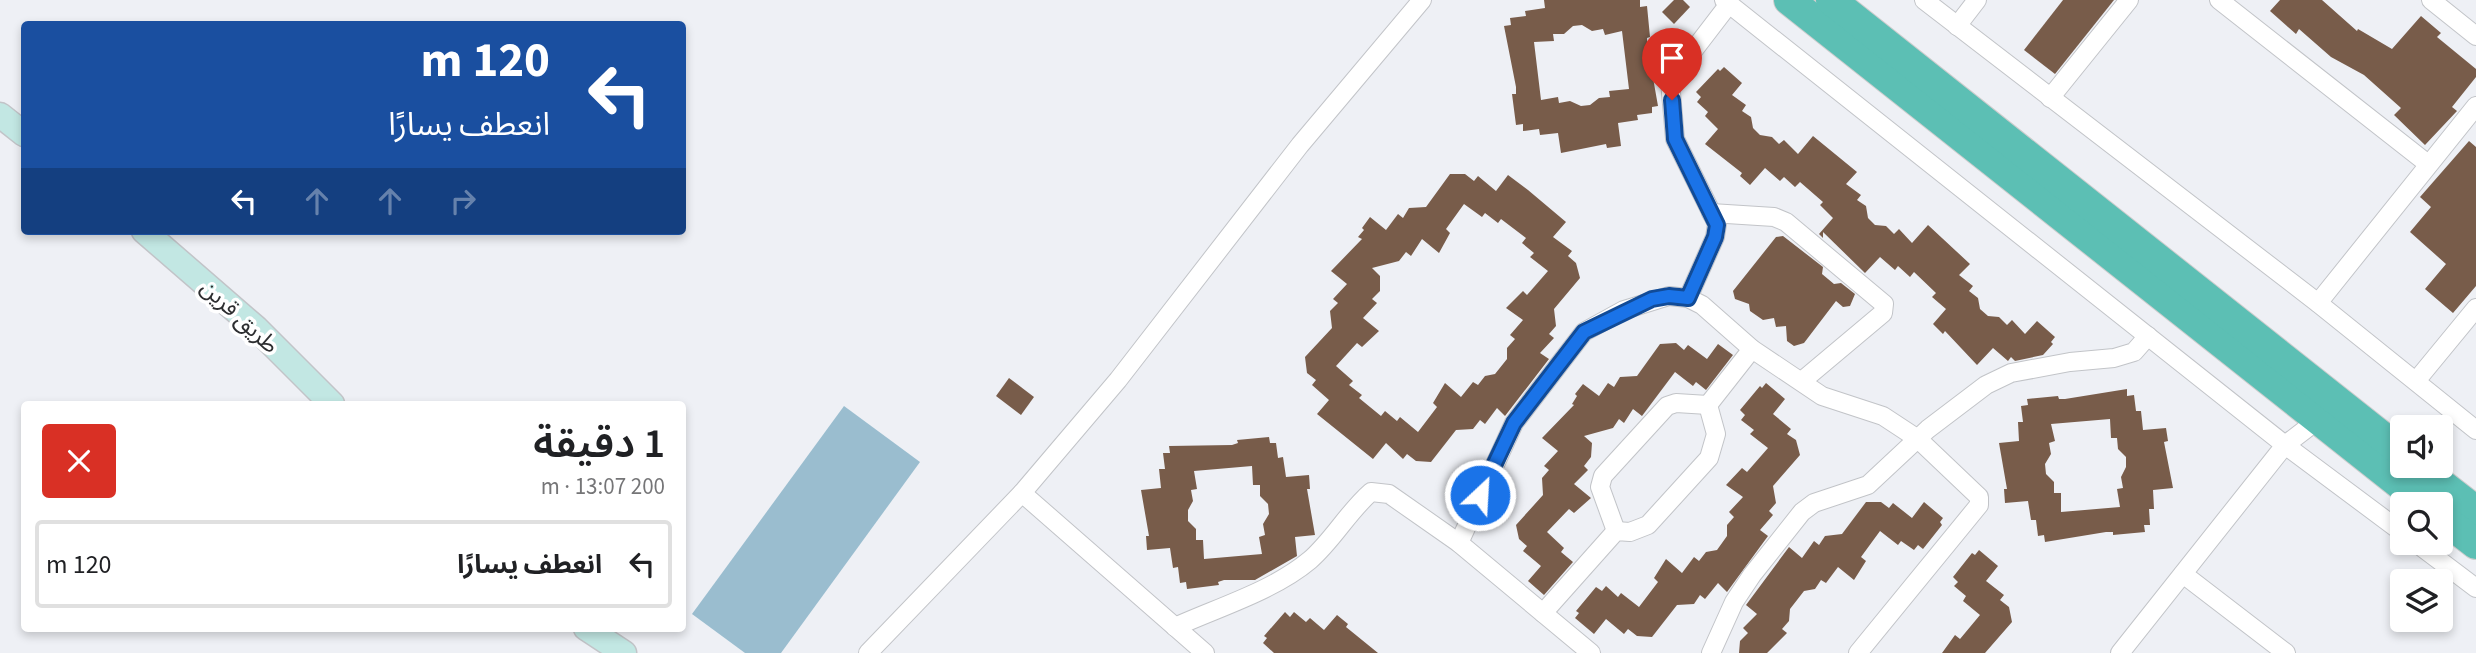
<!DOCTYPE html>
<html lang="ar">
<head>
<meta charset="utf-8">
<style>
	:root { --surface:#fff; --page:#f6f6f6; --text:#202124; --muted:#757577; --line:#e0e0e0 }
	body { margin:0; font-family:"Source Sans 3","Noto Sans Arabic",sans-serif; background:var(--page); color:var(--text); direction:rtl; height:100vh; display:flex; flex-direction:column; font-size:26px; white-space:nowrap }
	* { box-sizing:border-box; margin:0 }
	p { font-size:23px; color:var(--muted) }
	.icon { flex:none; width:38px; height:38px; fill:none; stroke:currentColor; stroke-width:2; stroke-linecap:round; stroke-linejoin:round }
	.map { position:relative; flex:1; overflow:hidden; direction:ltr }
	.drawer { position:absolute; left:21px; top:401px; width:665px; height:231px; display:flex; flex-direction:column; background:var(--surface); border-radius:7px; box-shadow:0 4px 10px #0003; direction:rtl }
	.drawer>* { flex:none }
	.guide { position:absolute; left:21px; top:21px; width:665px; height:214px; border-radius:7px; box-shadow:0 4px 10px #0003; direction:rtl; background:#1a4fa0; color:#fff; overflow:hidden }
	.tools { position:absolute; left:2390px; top:415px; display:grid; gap:14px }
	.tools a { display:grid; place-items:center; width:63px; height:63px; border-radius:7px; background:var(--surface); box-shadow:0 4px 10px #0003; font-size:35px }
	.pin { position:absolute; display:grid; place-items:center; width:60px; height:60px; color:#fff; margin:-72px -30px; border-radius:50% 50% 50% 0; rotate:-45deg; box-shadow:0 0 7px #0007 }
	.pin .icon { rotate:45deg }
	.me { position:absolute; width:77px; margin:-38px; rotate:25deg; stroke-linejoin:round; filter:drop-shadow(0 0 5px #0008) }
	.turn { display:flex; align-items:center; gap:24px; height:147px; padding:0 21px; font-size:32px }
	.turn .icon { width:91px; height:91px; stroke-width:2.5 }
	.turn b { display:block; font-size:49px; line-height:60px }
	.lanes { display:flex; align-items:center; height:66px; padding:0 21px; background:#0003; justify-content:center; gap:35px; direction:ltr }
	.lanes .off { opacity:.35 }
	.round { display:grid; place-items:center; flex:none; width:74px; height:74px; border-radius:7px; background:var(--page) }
	.overview { display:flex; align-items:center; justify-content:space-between; height:119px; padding:0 21px }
	h1 { font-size:42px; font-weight:600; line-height:52px }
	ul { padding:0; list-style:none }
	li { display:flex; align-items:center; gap:21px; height:88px; margin:0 14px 10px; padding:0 7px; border:4px solid var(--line); border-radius:7px }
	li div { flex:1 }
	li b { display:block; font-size:26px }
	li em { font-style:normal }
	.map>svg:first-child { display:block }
	.water { fill:#9abdcf }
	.building { fill:#785c4a; fill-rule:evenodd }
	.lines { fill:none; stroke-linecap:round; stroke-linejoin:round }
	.minor-casing { stroke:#c2c4c8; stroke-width:20 }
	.secondary-casing { stroke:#c2c4c8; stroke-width:27 }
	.trunk-casing { stroke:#cdcdcd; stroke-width:32 }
	.minor { stroke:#fff; stroke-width:18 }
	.secondary { stroke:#c2e7e3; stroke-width:24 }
	.trunk { stroke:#5cbfb4; stroke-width:30 }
	.route-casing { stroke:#114b97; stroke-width:18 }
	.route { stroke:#1a73e8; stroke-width:12 }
	.labels { text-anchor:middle; stroke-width:7; stroke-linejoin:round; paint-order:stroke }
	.street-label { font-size:23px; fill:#2d2e30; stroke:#fff }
</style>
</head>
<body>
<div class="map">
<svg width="2476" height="653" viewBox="0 0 2476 653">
	<rect width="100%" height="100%" fill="#eef0f5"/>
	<polygon class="water" points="844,406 920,462 781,653 745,653 692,614"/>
	<g class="building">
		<path d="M1544 0H1640V7L1647 6 1650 37 1647 38V44L1658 106 1652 107V113L1637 115 1638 120 1618 123 1621 146 1607 148 1606 144 1561 153 1558 133 1540 135 1539 129 1523 131V124L1516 125 1512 94H1516V87L1504 26 1511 25 1510 18 1526 16 1525 11 1545 8ZM1582 25 1592 31 1603 29 1605 35 1622 31 1629 89 1609 91 1610 97 1599 98 1590 105 1581 106 1570 101 1559 103 1558 97 1541 100 1534 42 1554 41 1553 34H1564L1573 26Z"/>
		<polygon points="1674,0 1683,0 1690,7 1674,24 1662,12"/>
		<polygon points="2063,0 2114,0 2055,74 2024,50"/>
		<polygon points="2280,0 2322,0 2357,31 2358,29 2392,49 2421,16 2441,33 2437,37 2476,69 2476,77 2452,107 2457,111 2425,145 2394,115 2401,108 2364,75 2331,57 2299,29 2296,34 2270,11"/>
		<polygon points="1724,67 1742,83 1732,95 1746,105 1742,111 1751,117 1753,128 1760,135 1772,137 1779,144 1784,140 1798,154 1813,136 1857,172 1846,184 1861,195 1857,200 1866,206 1868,218 1875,225 1886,226 1894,234 1899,229 1912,243 1928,225 1970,264 1959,275 1973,286 1969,291 1978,298 1980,309 1988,316 1999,317 2007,325 2012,320 2025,334 2037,321 2055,337 2051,342 2053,344 2043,355 2015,361 2011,357 2008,361 1993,348 1977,365 1945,331 1943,334 1933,324 1946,309 1932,297 1936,293 1914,272 1910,277 1898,266 1895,270 1880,257 1865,273 1823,232 1823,238 1819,234 1833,218 1820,205 1823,202 1800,182 1795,187 1784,177 1780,181 1765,168 1750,185 1740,176 1742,173 1705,144 1718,129 1705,116 1708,112 1697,102 1701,97 1696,92 1718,69 1720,71"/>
		<polygon points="2469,141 2476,147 2476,286 2453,313 2425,289 2446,264 2410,232 2431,207 2420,197"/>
		<path d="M1450 174H1465L1474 181 1478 176 1496 191 1508 175 1528 190 1566 222 1553 237 1572 251 1568 256 1576 263 1580 278 1554 309 1556 326 1549 334 1554 338 1540 353 1549 359 1505 416 1497 408 1485 424 1480 420 1473 429 1456 430 1431 462 1416 461 1407 454 1403 459 1386 443 1373 459 1317 414 1329 400 1312 385 1316 380 1307 373 1305 357 1332 328 1330 311 1338 303 1333 299 1347 284 1331 271 1362 239 1358 237 1364 230 1362 228 1370 217 1386 230 1398 214 1403 218 1409 208 1426 207ZM1464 204 1482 217 1485 213 1498 223 1501 219 1526 238 1522 243 1534 253 1530 257 1548 271 1527 295 1523 291 1506 308 1523 320 1510 335 1515 339 1507 348V359L1495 374 1485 376 1478 385 1473 382 1461 397 1445 383 1433 403 1437 407 1418 432 1400 417 1397 421 1385 411 1381 416 1359 398 1362 395 1349 385 1353 381 1336 366 1357 343 1362 347 1379 331 1363 318 1377 303 1372 299 1380 291V276L1372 268 1399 261 1406 252 1411 256 1422 239 1439 253 1450 233 1446 229Z"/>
		<polygon points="1783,236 1823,267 1822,274 1834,284 1841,283 1855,294 1850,306 1843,307 1836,301 1804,343 1794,346 1787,341 1786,326 1776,327 1774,318 1763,320 1750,311 1749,304 1735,299 1733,291 1776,237"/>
		<polygon points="1676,343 1684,350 1688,345 1707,359 1718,344 1733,355 1706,390 1696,382 1693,386 1675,372 1642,416 1633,409 1624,423 1619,419 1613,428 1584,436 1592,443 1591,457 1584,466 1588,470 1574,484 1591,498 1574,513 1569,509 1547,532 1564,548 1561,552 1573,562 1544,595 1528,581 1541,566 1523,551 1527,546 1519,539 1516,525 1543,495 1542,478 1549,470 1544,466 1558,451 1542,438 1574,405 1572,404 1577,396 1575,394 1583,384 1599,396 1608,383 1614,387 1620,377 1637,376 1660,344"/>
		<polygon points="1009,378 1034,397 1021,415 996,396"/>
		<polygon points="1766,383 1785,399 1773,414 1791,429 1787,434 1796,440 1800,455 1773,486 1776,503 1769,511 1773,515 1760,530 1768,536 1727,592 1718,583 1705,599 1700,595 1694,604 1677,605 1652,637 1637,636 1628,629 1624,634 1606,619 1594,634 1575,618 1579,613 1576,611 1596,587 1602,591 1606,586 1618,597 1621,593 1639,607 1658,582 1654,578 1666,559 1682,573 1694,557 1699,561 1706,552 1717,550 1727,536 1727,525 1734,517 1729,512 1743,497 1726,485 1742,468 1747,472 1768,448 1750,434 1754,430 1741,420 1745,415 1740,410 1760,386 1762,388"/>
		<path d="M2127 389V396L2134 395 2136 411H2141L2143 430 2166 428 2168 441 2164 442 2173 488 2153 490 2154 509H2149L2150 525H2144L2145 532 2113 535V532H2106L2045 542 2044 535 2038 536 2036 520H2031L2028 501 2005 503 2004 489H2007L1999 443 2019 441 2018 422H2023L2021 406 2028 405 2027 399 2058 396 2059 399H2065ZM2110 419 2111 438H2117L2118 449 2126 457V467L2121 477 2123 488 2117 489 2120 507 2061 512V493H2054V482L2046 474 2045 464 2051 454 2049 443 2055 441 2051 424Z"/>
		<path d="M1269 437 1270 443H1276L1278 458 1283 457 1286 477 1309 475 1310 489H1307L1315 535 1295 537 1297 556 1255 580H1224L1218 582 1219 585 1187 589 1186 582 1180 583 1178 567 1173 568 1170 548 1147 550 1146 536H1149L1141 490 1161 488 1159 469H1165L1163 453H1170L1169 446 1232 445 1238 443 1237 440ZM1252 466 1253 485H1260V496L1268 504 1269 514 1263 524 1265 535 1259 537 1262 554 1204 559 1203 540H1196V529L1188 521V510L1193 501 1191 490 1197 489 1194 471Z"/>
		<polygon points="1866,502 1881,502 1889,508 1893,503 1912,518 1924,502 1943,518 1940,522 1942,525 1923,549 1918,545 1914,550 1901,541 1898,545 1880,531 1861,557 1866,561 1854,580 1838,567 1826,583 1821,580 1815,589 1804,591 1790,609 1789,621 1782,629 1787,633 1767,653 1739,653 1740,641 1748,633 1743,628 1757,614 1746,605 1789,547 1802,558 1814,541 1819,545 1825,536 1842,534"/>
		<polygon points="1979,550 1998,566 1986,581 2004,595 2000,600 2009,607 2012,622 1985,653 1942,653 1955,635 1960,639 1980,615 1963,601 1966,596 1954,586 1958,582 1953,577 1972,553 1975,555"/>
		<polygon points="1285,612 1290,617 1294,612 1306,622 1310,618 1324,630 1337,615 1348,624 1346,627 1378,653 1274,653 1263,643 1267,638 1264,636"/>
	</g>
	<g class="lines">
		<g class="minor-casing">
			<g id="minor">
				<polyline points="1724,0 2285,445 2403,533"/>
				<polyline points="1924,0 2318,303 2476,430"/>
				<polyline points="2219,0 2428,164"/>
				<polyline points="2431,0 2476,36"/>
				<polyline points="1957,26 1977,0"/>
				<polyline points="2050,98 2129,0"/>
				<polyline points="1711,213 1774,217 1786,222 1884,304 1883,313 1802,381"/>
				<polyline points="1688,298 1715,237 1717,224 1675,139 1670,81 1729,4"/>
				<polyline points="2318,303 2476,106"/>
				<polyline points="2416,381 2476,308"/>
				<polyline points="1022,493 1205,653"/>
				<polyline points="1616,531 1600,487 1603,476 1667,406 1676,403 1708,405"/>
				<polyline points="2415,542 2476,588"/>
				<polyline points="1459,543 1514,423 1584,332 1624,310 1669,296 1688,298 1702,305 1752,349 1822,396 1883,416 1918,439 1979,497 1979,505 1858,653"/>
				<polyline points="2183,574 2286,653"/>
				<polyline points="1543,613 1616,531 1630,532 1648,525 1709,458 1716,434 1708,405 1752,349"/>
				<path d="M1175 627C1219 607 1273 591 1310 560 1333 540 1348 512 1371 492L1389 494 1459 543 1591 653"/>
				<polyline points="868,653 1022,493 1118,380 1300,145 1422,0"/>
				<polyline points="1711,653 1734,602 1752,575 1802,512 1814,503 1868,485 1928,429 1986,385 2011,373 2070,362 2114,358 2134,352 2148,336"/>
				<polyline points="2120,653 2285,445 2319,419"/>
			</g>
		</g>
		<g class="secondary-casing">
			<g id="secondary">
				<polyline points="0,115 24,134"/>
				<polyline points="144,231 256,328 332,404"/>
				<polyline points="586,628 624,653"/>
			</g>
		</g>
		<g class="trunk-casing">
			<g id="trunk">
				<polyline points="1789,0 2425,504"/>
				<polyline points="1831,0 2403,453"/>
				<polyline points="2418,466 2476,511"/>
				<polyline points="2441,517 2476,544"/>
			</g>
		</g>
		<use href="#minor" class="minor"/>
		<use href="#secondary" class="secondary"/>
		<use href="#trunk" class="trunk"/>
	</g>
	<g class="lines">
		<g class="route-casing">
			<polyline id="route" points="1480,495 1514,423 1584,332 1652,299 1669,296 1688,298 1715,237 1717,225 1675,139 1672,100"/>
		</g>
		<use href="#route" class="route"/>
	</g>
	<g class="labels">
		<g class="street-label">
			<text transform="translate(240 316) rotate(43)" y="8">طريق قرين</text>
		</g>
	</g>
</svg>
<div class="tools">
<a><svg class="icon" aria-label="sound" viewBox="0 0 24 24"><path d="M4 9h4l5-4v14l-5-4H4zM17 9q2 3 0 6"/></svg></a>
<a><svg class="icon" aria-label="search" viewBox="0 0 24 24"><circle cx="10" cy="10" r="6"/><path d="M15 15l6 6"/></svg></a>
<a><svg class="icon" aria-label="layers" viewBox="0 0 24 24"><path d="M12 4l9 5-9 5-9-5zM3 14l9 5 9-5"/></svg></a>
</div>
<div class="pin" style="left:1672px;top:100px;background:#d93025"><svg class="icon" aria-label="arrive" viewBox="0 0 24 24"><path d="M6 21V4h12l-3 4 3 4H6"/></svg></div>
<svg class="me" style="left:1480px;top:495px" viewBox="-20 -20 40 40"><circle r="17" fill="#1a73e8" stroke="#fff" stroke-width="3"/><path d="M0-11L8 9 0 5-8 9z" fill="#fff"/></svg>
<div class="guide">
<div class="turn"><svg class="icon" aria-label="left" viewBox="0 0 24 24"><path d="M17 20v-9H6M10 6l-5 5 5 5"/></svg><div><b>120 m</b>انعطف يسارًا</div></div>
<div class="lanes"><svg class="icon" aria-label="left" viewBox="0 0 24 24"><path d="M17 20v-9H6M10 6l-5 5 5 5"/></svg><svg class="icon off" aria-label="ahead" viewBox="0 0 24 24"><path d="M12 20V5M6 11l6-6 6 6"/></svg><svg class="icon off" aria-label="ahead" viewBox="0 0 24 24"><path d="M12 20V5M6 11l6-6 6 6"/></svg><svg class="icon off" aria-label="right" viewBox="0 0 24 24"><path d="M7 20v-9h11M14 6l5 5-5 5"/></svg></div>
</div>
<section class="drawer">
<div class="overview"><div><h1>1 دقيقة</h1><p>200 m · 13:07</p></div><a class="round" style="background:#d93025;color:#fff"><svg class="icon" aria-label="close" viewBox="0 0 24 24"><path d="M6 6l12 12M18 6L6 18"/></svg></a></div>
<ul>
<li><svg class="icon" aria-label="left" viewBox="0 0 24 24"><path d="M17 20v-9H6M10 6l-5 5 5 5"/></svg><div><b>انعطف يسارًا</b></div><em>120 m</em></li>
</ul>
</section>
</div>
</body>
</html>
